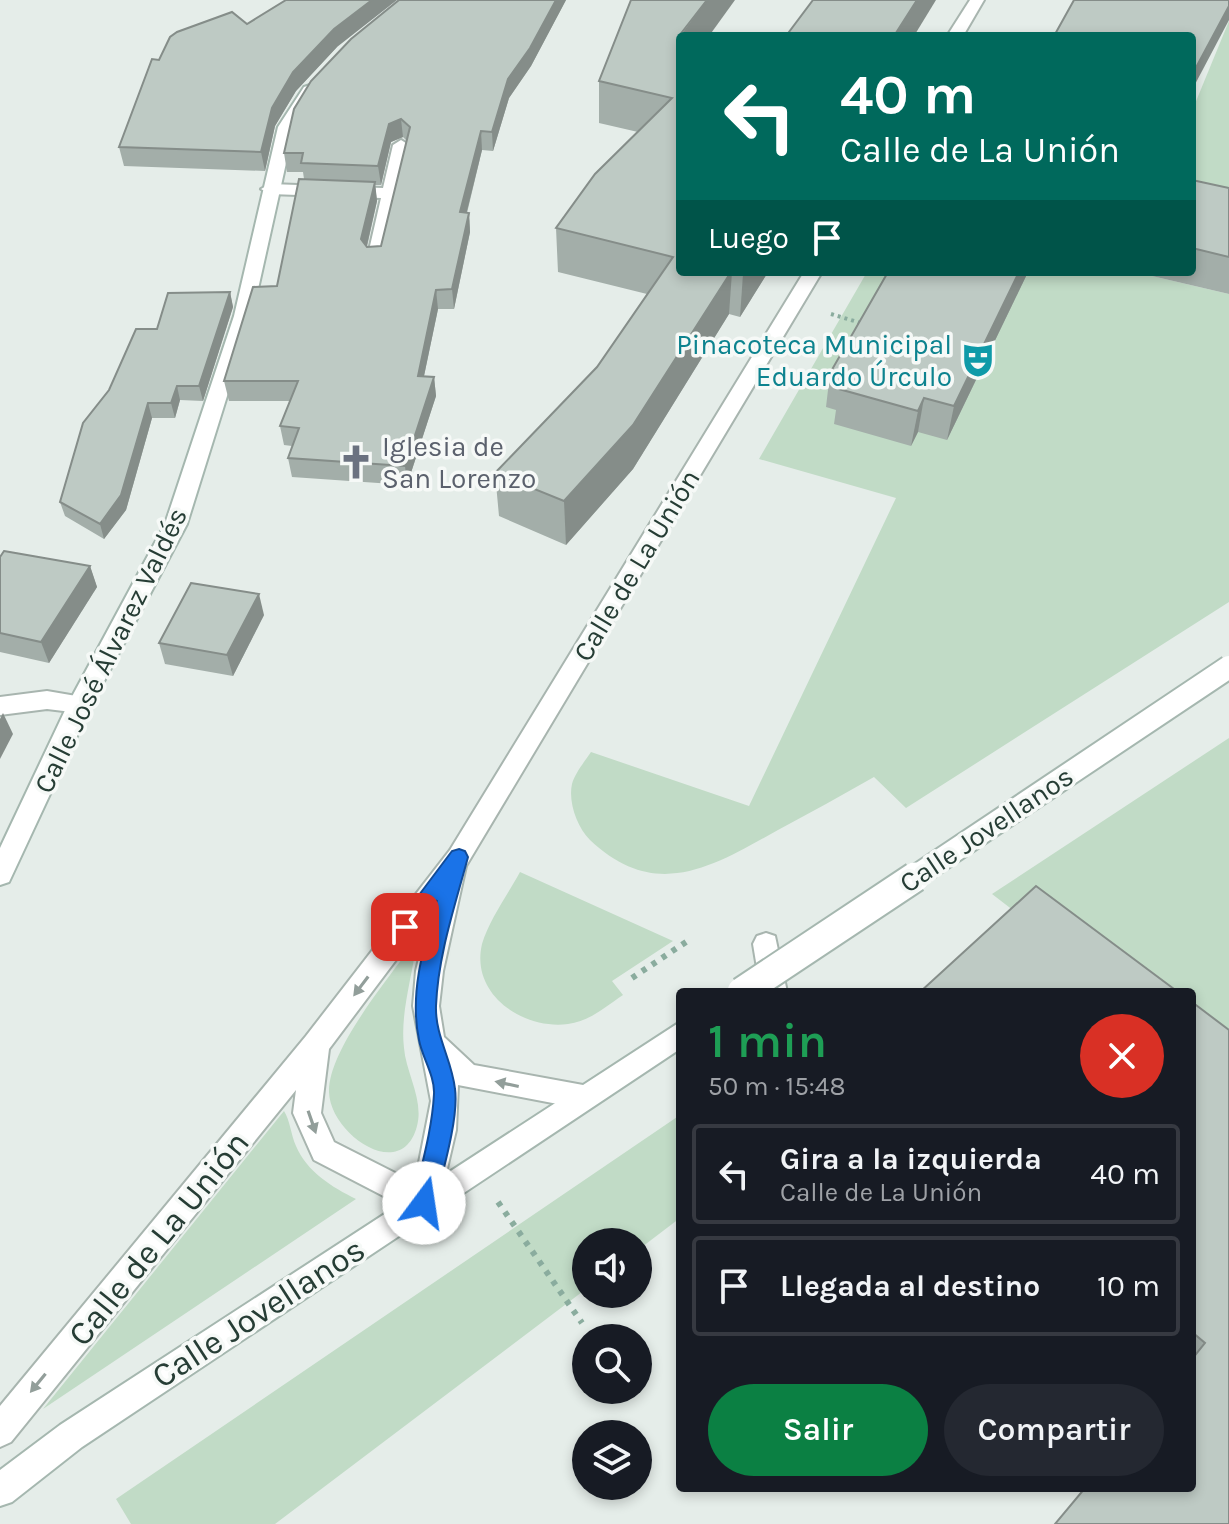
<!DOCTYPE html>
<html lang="es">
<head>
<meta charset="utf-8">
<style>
	:root { --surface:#171b24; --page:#242831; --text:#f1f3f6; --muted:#9ea1a6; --line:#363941; --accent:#0b8043 }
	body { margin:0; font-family:Karla,sans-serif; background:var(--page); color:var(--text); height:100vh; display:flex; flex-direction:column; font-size:30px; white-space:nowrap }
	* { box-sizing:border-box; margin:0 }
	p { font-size:26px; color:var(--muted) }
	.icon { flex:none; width:44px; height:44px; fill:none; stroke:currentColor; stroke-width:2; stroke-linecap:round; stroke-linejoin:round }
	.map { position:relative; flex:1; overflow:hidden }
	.side { position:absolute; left:676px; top:988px; width:520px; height:504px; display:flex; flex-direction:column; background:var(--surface); border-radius:8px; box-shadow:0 4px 12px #0003 }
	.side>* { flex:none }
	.top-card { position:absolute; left:676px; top:32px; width:520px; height:244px; border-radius:8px; box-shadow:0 4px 12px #0003; background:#00695c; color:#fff; overflow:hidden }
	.buttons { position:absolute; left:572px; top:1228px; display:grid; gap:16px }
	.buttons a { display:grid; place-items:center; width:80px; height:80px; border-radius:50%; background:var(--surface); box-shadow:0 4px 12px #0003; font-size:40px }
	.pin { position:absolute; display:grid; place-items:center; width:68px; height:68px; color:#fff; margin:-34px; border-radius:16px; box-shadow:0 4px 12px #0006 }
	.me { position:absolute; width:88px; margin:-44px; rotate:14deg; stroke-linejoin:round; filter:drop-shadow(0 0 6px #0008) }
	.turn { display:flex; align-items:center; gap:28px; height:168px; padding:0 32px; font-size:36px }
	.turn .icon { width:104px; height:104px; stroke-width:2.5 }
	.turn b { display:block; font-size:56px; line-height:68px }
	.then { display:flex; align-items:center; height:76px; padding:0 32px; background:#0003; gap:16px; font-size:30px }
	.round { display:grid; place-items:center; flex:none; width:84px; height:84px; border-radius:42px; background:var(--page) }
	.overview { display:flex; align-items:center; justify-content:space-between; height:136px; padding:0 32px }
	h1 { font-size:48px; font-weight:600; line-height:60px; color:#1e9e55 }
	.primary-button { display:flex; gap:16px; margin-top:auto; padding:16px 32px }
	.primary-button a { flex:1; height:92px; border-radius:48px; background:var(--accent); color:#fff; font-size:32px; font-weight:600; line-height:92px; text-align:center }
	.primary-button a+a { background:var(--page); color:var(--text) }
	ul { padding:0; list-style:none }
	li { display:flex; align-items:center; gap:24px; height:100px; margin:0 16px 12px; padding:0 16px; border:4px solid var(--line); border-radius:8px }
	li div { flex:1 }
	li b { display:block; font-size:30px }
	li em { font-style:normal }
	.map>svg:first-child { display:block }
	.green { fill:#c1dbc6 }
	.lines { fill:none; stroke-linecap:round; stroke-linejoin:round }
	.lane-casing { stroke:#a8b5af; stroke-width:4 }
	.street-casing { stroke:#a8b5af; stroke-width:4 }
	.secondary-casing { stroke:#a5b7af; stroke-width:4 }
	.path-far1 { stroke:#8aac9e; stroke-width:4; stroke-dasharray:3 4; stroke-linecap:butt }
	.path { stroke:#8aac9e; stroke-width:6; stroke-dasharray:5 7; stroke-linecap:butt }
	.lane { fill:#fff; fill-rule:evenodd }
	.street { fill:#fff; fill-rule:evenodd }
	.secondary { fill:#fff; fill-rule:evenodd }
	.secondary-bridge-far1-casing { stroke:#a5b7af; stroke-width:26; stroke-linecap:butt }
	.secondary-bridge-casing { stroke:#a5b7af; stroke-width:33; stroke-linecap:butt }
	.secondary-bridge-far1 { stroke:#fff; stroke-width:22 }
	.secondary-bridge { stroke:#fff; stroke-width:29 }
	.wall { fill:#a3aea9; fill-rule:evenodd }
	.shaded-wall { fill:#858d89 }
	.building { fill:#becac4; stroke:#858d89; stroke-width:2 }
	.oneway { fill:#929e9a }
	.route { fill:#1a73e8; stroke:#114b97; stroke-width:2 }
	.labels { text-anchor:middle; stroke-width:7; stroke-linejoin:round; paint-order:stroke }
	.culture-label { font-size:28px; fill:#0d838f; stroke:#f6f9f7; text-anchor:end }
	.worship-label { font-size:28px; fill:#5b616d; stroke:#f6f9f7; text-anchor:start }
	.street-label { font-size:28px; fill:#263d35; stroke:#f6f9f7 }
	.near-street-label { font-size:34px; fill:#263d35; stroke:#f6f9f7 }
</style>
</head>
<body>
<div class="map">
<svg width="1229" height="1524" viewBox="0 0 1229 1524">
	<rect width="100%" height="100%" fill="#e5ede9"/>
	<g class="green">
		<polygon points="1229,21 1229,224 1192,216 1192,111"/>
		<path d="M867 272H1135L1229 294V602L906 808 874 777C842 795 810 813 778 830 712 867 656 902 590 840 577 827 568 802 572 784 575 773 585 761 591 752L749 806 896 498 759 459Z"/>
		<polygon points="1229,738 1229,1076 1192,1048 1192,992 1119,992 992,894"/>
		<path d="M520 872 673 941 612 981 623 995C605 1007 590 1021 568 1024 524 1030 470 995 482 944 489 920 508 894 520 872Z"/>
		<path d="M413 944 416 945C412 979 400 1013 404 1048 406 1073 424 1100 417 1126 402 1184 330 1134 329 1092 328 1050 389 978 413 944Z"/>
		<path d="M284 1111C290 1120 291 1135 296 1146 307 1172 332 1187 356 1199L43 1409Z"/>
		<polygon points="680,1115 680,1218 638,1250 638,1242 586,1242 586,1289 275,1524 131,1524 116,1499"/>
	</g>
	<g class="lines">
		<g class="lane-casing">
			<g id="lane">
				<polygon points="401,140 409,145 382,263 370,263 367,259 381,198 270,194 261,189 270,184 383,188 393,145"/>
				<polygon points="766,933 775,936 787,992 761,992 753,944 757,936"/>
			</g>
		</g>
		<g class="street-casing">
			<g id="street">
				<polygon points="970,0 984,0 963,36 947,36"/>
				<path d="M804 272H822L466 866 443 971 439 1006 444 1037 474 1065 594 1087 598 1096 594 1105 584 1109 458 1085 456 1130 439 1203 434 1213 424 1217 314 1160 293 1113 296 1090 11 1442 0 1447V1406L306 1036 450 850ZM429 916 416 971 413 1006 431 1101 415 1183 334 1142 321 1113 329 1049Z"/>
				<polygon points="47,691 88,698 92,704 88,710 80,713 47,709 0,715 0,697"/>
			</g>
		</g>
		<g class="secondary-casing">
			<g id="secondary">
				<polygon points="310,85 318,90 294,127 252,316 187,524 92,704 9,882 0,885 0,848 68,704 165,524 234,316 278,127 304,87"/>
				<polygon points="680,1022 680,1049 82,1447 12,1502 0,1506 0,1470 60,1425"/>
			</g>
		</g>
		<polyline class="path-far1" points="831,314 864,324"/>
		<g class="path">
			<polyline points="632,978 689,940"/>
			<polyline points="498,1202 582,1323"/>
		</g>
		<use href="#lane" class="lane"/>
		<use href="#street" class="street"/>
		<use href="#secondary" class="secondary"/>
		<g class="secondary-bridge-far1-casing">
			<polyline id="secondary-bridge-far1" points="912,879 1229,667"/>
		</g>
		<g class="secondary-bridge-casing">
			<polyline id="secondary-bridge" points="742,992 915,877"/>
		</g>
		<use href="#secondary-bridge-far1" class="secondary-bridge-far1"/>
		<use href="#secondary-bridge" class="secondary-bridge"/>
	</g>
	<g class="wall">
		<path d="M399 0H566L531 66 509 98 493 151 482 150 467 213H469L470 232 454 309H438L424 376 434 377 436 396 407 485 292 477 288 458 292 446 284 445 280 426 290 401H229L224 381 277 286 304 179 303 172H287L284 153ZM403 137 407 141 381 246 367 247 377 201 375 185H381L391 142Z"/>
		<polygon points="247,24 337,47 296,91 275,126 265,171 124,166 119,147 159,60"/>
		<polygon points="680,36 680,272 768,272 740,317 729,314 633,469 566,545 499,516 495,473 597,367 647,294 558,272 556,228 638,132 599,123 599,81"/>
		<polygon points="1192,180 1229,188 1229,294 1135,272 1192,272"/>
		<polygon points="888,272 1028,272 947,440 918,432 911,446 834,424 836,410 826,407 830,373"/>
		<polygon points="230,292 233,307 203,401 180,400 175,418 152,418 126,510 104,539 65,516 60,502 157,329"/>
		<polygon points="0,557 90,566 97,587 49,663 0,652"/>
		<polygon points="264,615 233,676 165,664 159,643"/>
		<polygon points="1192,1002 1229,1524 1192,1488"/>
	</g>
	<g class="shaded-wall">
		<polygon points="372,0 397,0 337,47 296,91 275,126 265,171 261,152 272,108 293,72 334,29"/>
		<polygon points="556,0 566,0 531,66 509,98 493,151 492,132 508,79"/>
		<polygon points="707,0 735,0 709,36 680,36"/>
		<polygon points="917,0 936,0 914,36 894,36"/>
		<polygon points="1229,6 1229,20 1192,90 1192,75"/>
		<polygon points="401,119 403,137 391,142 381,185 378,166 389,124"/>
		<polygon points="481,131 482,150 462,231 460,212"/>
		<polygon points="375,182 377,201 364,258 361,239"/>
		<polygon points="469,213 470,232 454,309 452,289"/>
		<polygon points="732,272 729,314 633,469 566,545 564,501"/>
		<polygon points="744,272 768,272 740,317 743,274"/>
		<polygon points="1019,272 1028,272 947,440 954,406"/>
		<polygon points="436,290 438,309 420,395 418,376"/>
		<polygon points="230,292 233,307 203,401 199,386"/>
		<polygon points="434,377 436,396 407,485 405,466"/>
		<polygon points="177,386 180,400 175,418 171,403"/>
		<polygon points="924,398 918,432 911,446 918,411"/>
		<polygon points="148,403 152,418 126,510 104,539 100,524"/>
		<polygon points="90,566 97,587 49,663 41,642"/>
		<polygon points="259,594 264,615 233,676 227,655"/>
		<polygon points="3,713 13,734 0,759 0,719"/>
	</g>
	<g class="building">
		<polygon points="286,0 372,0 334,29 293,72 272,108 261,152 119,147 152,59 159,60 170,37 177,32 232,12 247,24"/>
		<polygon points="399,0 556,0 530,48 508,79 492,132 481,131 460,212 469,213 452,289 436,290 418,376 434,377 405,466 288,458 299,428 280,426 298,381 224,381 253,287 277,286 299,179 375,182 361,239 367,247 381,246 410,127 401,119 389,124 378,166 301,163 303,153 284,153 294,109 311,81 351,39"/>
		<polygon points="631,0 707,0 679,36 680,272 731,272 633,425 564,501 495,473 597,367 673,257 556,228 595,174 672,98 599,81"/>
		<polygon points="813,0 917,0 894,36 786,36"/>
		<polygon points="1074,0 1229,0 1229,6 1192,75 1192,36 1054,36"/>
		<polygon points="1192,180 1229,188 1229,257 1192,248"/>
		<polygon points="888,272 1019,272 954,406 924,398 918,411 839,389 845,377 830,373"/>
		<polygon points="230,292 199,386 177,386 171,403 148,403 121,495 100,524 60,502 83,423 109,390 136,329 157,329 168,293"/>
		<polygon points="4,551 90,566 41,642 0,633 0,557"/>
		<polygon points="191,583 259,594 227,655 159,643"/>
		<polygon points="1036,886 1178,992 920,992"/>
		<polygon points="1192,1002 1229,1030 1229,1524 1055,1524 1085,1488 1192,1488 1192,1359 1205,1343 1192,1332"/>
	</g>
	<defs><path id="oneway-solid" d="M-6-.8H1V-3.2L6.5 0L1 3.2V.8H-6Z" transform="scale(2)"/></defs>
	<g class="oneway">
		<use href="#oneway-solid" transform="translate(361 986) rotate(127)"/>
		<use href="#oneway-solid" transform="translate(507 1084) rotate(-168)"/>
		<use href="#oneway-solid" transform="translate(312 1122) rotate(71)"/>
		<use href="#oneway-solid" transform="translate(38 1383) rotate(129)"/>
	</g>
	<path class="route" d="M459 849 465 851 468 857C455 906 438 955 436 1006 435 1036 452 1060 455 1089 459 1118 442 1174 435 1203L431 1211 424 1214 416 1211 413 1203C421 1167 432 1131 434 1094 435 1076 422 1057 419 1040 409 993 424 945 437 900 428 913 416 939 398 933L395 927 452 851Z"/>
	<defs>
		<g id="theatre-bare" transform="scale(2.76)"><path d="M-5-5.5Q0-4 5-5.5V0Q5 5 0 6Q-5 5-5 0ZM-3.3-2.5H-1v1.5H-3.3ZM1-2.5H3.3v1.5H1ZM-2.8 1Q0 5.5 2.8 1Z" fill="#0f9aa8" stroke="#f6f9f7" stroke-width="2.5" paint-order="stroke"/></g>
		<g id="church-bare" transform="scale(2.76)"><path d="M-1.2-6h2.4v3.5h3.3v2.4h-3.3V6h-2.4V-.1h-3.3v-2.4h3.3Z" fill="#6b7280" stroke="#f6f9f7" stroke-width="2.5" paint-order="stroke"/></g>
	</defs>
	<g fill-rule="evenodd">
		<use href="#theatre-bare" x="978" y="360"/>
		<use href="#church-bare" x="356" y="462"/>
	</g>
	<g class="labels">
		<g class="culture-label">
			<text x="952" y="354">Pinacoteca Municipal<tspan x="952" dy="32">Eduardo Úrculo</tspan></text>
		</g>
		<g class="worship-label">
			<text x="382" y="456">Iglesia de<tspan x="382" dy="32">San Lorenzo</tspan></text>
		</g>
		<g class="street-label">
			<text transform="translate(636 565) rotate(-59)" y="10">Calle de La Unión</text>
			<text transform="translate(110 650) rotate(-64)" y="10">Calle José Álvarez Valdés</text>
			<text transform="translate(986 829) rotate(-34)" y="10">Calle Jovellanos</text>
		</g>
		<g class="near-street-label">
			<text transform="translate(158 1238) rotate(-51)" y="12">Calle de La Unión</text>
			<text transform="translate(258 1312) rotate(-33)" y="12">Calle Jovellanos</text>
		</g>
	</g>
</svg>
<div class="buttons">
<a><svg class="icon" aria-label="sound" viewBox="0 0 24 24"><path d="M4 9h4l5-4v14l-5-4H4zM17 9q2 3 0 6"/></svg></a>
<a><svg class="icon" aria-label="search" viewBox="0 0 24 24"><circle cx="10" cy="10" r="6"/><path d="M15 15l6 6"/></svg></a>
<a><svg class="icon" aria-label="layers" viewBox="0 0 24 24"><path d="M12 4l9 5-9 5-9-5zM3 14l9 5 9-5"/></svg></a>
</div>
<div class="pin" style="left:405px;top:927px;background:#d93025"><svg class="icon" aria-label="arrive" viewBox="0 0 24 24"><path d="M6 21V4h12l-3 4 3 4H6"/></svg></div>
<svg class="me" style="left:424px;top:1203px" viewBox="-20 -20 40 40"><circle r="19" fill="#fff"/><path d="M0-13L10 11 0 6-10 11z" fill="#1a73e8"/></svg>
<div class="top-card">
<div class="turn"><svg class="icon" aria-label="left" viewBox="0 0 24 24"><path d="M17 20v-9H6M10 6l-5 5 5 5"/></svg><div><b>40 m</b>Calle de La Unión</div></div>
<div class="then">Luego<svg class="icon" aria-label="arrive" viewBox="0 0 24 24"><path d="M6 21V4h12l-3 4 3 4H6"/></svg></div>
</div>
<section class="side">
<div class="overview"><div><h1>1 min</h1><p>50 m · 15:48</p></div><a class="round" style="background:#d93025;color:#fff"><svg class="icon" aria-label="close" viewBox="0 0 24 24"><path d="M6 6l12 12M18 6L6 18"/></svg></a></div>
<ul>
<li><svg class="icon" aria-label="left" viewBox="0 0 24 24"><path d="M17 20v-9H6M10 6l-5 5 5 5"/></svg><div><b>Gira a la izquierda</b><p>Calle de La Unión</p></div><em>40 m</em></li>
<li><svg class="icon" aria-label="arrive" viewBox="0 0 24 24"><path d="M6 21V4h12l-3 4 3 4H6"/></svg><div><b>Llegada al destino</b></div><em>10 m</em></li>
</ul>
<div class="primary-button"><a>Salir</a><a>Compartir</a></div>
</section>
</div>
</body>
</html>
